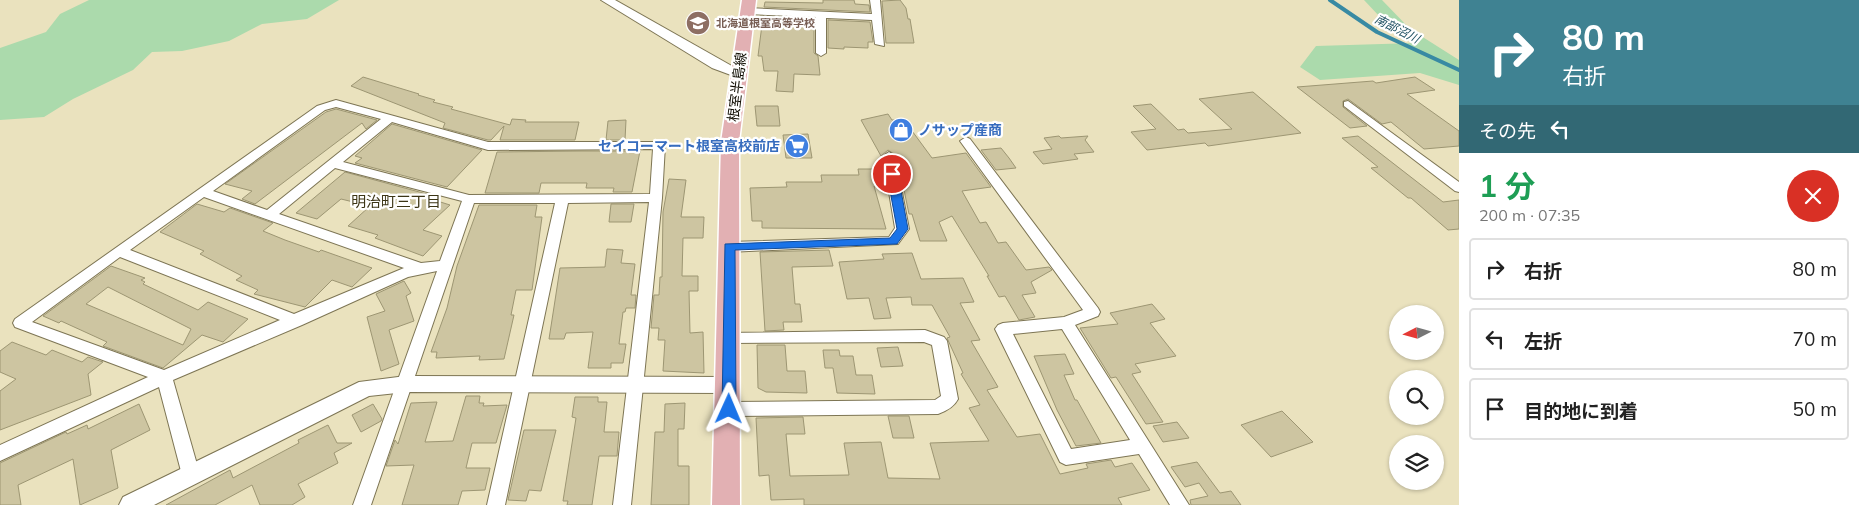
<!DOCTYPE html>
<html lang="ja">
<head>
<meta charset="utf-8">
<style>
	:root { --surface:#fff; --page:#f6f6f6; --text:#222; --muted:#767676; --line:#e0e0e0 }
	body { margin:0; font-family:Mulish,"Noto Sans JP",sans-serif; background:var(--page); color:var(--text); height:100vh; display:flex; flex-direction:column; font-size:19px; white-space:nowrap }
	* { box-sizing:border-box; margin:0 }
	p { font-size:16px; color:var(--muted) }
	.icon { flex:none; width:28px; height:28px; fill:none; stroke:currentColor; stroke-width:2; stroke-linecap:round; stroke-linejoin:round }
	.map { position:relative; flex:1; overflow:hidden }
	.panel { display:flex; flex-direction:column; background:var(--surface); width:400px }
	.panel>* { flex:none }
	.guide { background:#3f8292; color:#fff; overflow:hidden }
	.needle { width:32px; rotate:264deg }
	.tools { position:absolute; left:1389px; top:305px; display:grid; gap:10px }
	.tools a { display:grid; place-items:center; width:55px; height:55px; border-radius:50%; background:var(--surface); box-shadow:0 1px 4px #0004; font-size:25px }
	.pin { position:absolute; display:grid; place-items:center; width:42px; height:42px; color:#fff; margin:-21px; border:2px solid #fff; border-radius:50%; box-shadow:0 1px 5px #0007 }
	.me { position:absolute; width:55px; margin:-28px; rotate:1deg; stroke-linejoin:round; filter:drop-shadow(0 0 4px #0008) }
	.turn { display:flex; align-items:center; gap:18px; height:105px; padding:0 20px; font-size:22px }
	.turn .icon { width:65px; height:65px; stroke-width:2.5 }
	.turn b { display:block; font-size:35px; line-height:42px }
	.then { display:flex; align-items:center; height:48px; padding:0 20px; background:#0003; gap:10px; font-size:19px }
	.round { display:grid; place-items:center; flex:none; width:52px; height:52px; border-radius:26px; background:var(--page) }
	.headline { display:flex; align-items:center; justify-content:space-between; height:85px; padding:0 20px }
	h1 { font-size:30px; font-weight:700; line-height:38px; color:#1e9e55 }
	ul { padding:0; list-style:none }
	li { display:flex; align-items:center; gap:15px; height:62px; margin:0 10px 8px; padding:0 10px; border:2px solid var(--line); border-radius:5px }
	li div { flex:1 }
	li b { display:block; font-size:19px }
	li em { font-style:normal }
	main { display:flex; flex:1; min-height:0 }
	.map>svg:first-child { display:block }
	.green { fill:#abdaac }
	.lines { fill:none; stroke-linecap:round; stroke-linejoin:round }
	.stream { stroke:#388aa3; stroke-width:4 }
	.building { fill:#cdc5a1; stroke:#9d9673; fill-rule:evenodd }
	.minor-casing { stroke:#7d7554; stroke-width:2 }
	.tertiary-casing { stroke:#7d7554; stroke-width:2 }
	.primary-casing { stroke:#fff; stroke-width:3 }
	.minor { fill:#fff; fill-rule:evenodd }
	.tertiary { fill:#fff; fill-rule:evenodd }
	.primary { fill:#e2b0b3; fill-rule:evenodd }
	.route { fill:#1a73e8; stroke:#114b97 }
	.labels { text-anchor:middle; stroke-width:4.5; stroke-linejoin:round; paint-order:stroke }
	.far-education-label { font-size:11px; font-weight:bold; fill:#785e54; stroke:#fff; text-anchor:start }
	.far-water-label { font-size:12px; font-style:italic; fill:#205162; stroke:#fff }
	.street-label { font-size:14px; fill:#0f0c02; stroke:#fff }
	.shop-label { font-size:14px; font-weight:bold; fill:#366cbe; stroke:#fff; text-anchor:start }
	.neighbourhood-label { font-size:15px; fill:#3c3516; stroke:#fff }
</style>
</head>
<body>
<main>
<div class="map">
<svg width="1459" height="505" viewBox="0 0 1459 505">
	<rect width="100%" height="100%" fill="#eae2be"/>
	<g class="green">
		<polygon points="89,0 339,0 307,19 262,24 229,41 182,51 152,52 133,70 73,99 44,117 0,120 0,48 46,32 60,14"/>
		<polygon points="1364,0 1382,0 1410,29 1459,60 1459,85 1420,73 1320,80 1300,67 1316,46 1415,43 1380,17"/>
	</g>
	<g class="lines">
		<polyline class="stream" points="1330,0 1377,32 1459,70"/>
	</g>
	<g class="building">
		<polygon points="823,0 854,0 855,4 869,5 870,12 764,7 765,2 823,3"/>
		<polygon points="900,0 906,8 908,19 910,19 914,43 886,43 882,1"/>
		<polygon points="763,17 814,19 814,53 818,56 820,75 794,74 793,92 776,91 778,71 764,71 762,56 758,56"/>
		<polygon points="828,20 870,22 873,42 868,42 868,48 844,47 844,49 828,48"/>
		<polygon points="363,77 419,94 418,95 435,100 433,102 453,107 451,109 510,125 512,119 526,120 525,122 579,122 575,140 500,140 504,126 491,140 488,140 443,128 445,123 351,86"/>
		<polygon points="1415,77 1435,90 1407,94 1459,131 1459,146 1424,149 1391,122 1382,124 1348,99 1343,101 1343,107 1367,126 1350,128 1297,87 1373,81 1376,83"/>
		<polygon points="1253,92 1301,133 1208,146 1205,143 1147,150 1131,132 1156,129 1133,106 1151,104 1178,130 1184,129 1188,133 1232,129 1199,99"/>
		<polygon points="755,106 778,106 780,126 757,126"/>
		<polygon points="336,109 377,120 366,129 362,123 255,204 242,199 252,191 225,184 326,112"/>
		<polygon points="888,114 892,120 904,120 932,158 966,153 991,187 962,191 980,223 986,222 998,243 1006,242 1026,270 1049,267 1052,270 1031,282 1036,293 1022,295 1035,317 1019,320 1005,296 999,297 987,276 989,276 952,216 939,222 947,241 920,241 912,214 909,214 897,156 888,150 881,156 861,120"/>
		<polygon points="626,120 625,140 606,140 608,121"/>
		<polygon points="392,124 482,150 447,187 355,163 362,158 355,156"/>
		<polygon points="808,134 812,158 786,158 783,135"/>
		<polygon points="1059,136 1061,138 1088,136 1085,140 1094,152 1074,154 1078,159 1043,164 1033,152 1052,149 1044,138"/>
		<polygon points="1358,136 1443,202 1459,200 1459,229 1448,230 1411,198 1408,198 1371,168 1378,167 1342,138"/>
		<polygon points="1001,148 1009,158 1016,168 996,170 981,150"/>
		<polygon points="581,151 640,151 632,192 613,192 614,188 586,188 587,183 541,183 539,193 485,193 497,152"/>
		<polygon points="858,169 883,169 886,186 874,186 886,229 762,228 762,221 752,221 750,188 787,187 786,182 822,182 821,175 859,175"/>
		<polygon points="345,172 438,197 434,200 450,205 423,230 442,236 423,256 375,238 378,235 348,226 370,206 341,199 317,219 296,213"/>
		<polygon points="669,179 686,180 681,217 704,217 703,238 683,238 682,276 698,276 698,291 689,291 690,333 703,332 704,373 663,371 665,340 658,340 659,328 651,328 654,295 659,295 660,277 662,277 663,212"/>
		<polygon points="197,204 224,212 230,208 273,223 263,231 285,240 319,252 321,250 372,268 352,287 332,280 305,307 254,294 258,290 236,280 242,276 200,254 204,251 160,232"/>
		<polygon points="611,204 634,204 631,222 609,222"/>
		<polygon points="479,205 537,205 535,217 542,217 532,290 516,290 511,315 514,315 504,359 479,360 480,356 436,358 437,352 431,352 447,308 457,266"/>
		<polygon points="607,249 623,250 621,263 635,264 631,295 636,295 635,308 626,308 625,312 623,312 619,344 626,344 623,363 611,363 611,368 588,368 593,332 566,333 564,339 549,339 554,307 560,268 605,267"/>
		<polygon points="829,250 833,266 792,267 795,304 800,304 802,322 783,322 784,330 765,331 760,252"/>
		<polygon points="912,253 921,279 963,278 974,302 960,303 980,340 971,341 998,387 987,390 1017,437 1040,434 1060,474 1088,468 1086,464 1111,460 1115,467 1132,463 1150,490 1118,498 1122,505 804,505 804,499 771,500 769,475 759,476 756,418 803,417 805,434 786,434 790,476 849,475 844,443 881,442 888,478 940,479 930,443 989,441 969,408 980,405 961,374 963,373 947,338 950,337 932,305 912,305 911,297 886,298 891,318 874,319 869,298 847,299 839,262 884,259 882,254"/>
		<path d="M111 266 145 278 141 280 145 282 143 284 198 310 208 302 248 319 223 342 202 335 163 368 103 346 107 342 61 321 59 323 43 316ZM108 287 191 329 183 345 86 304Z"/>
		<polygon points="404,281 411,293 406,296 414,321 389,330 399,364 381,371 367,317 385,311 376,294"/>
		<polygon points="1152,304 1165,319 1150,323 1176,356 1135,364 1141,372 1132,374 1163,422 1146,424 1116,377 1111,378 1080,328 1118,324 1110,313"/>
		<polygon points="12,342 46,355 52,350 82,362 88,357 103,362 88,374 91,395 0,430 0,391 16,379 0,372 0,351"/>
		<polygon points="757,345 785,345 787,371 805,371 807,393 766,392 758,388"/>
		<polygon points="898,347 903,366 881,367 877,348"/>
		<polygon points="823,350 839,350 840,356 853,356 856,375 872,375 875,394 837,393 833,368 825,368"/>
		<polygon points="1065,354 1074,374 1064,375 1075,400 1077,400 1101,443 1076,446 1057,410 1034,356"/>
		<polygon points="466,396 480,396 479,403 484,403 483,406 507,405 496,443 472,443 466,468 490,468 485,490 462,491 458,505 402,505 414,465 386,466 395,440 398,444 411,403 437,402 425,442 453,441"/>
		<polygon points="575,397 598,397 598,402 607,402 604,432 619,432 617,456 599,456 592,505 567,505 568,501 563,501 576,418 572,417"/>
		<polygon points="685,403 684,429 678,429 678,466 689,466 689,505 651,505 655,432 664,432 665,404"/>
		<polygon points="139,404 150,430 111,450 118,488 80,505 73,459 18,485 21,505 0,505 0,463 66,432 67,434 87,425 88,429"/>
		<polygon points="373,404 382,419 381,421 361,432 352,415"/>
		<polygon points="1282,411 1313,442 1271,457 1241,425"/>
		<polygon points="888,416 909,416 914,438 893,438"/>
		<polygon points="1177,422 1189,438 1163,442 1153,426"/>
		<polygon points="328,425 337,443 352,443 334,453 338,463 298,484 305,497 292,505 260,505 252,485 215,505 166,505 230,470 233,478 299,443 298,440"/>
		<polygon points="524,430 556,430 541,491 529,490 526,501 508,500"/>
		<polygon points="1197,462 1220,493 1231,491 1241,505 1191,505 1190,500 1208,496 1199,483 1185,487 1171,467"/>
	</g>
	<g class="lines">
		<g class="minor-casing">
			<g id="minor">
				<polygon points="870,0 880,0 884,46 875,44 872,20 826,18 826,53 821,56 816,53 816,17 747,14 742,11 747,8 872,14"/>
				<path d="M336 100 488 142H663L665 145 662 198 631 505H613L649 202 568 203 505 505H487L555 203H474L371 505H353L437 271 408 277 302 325 173 380 200 475 197 481 191 483 185 481 182 475 159 387 0 461V445L148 377 15 327 13 323 15 319 317 106ZM336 107 381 119 267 210 213 191 325 110ZM392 122 488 150 653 149 650 194 469 195 343 162ZM335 168 462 201 440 261 421 263 279 214ZM204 197 404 268 294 314 130 250ZM120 257 280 320 164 370 32 322Z"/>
				<polygon points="1348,101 1459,182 1459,192 1455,191 1344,106 1344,102"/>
				<path d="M966 137 970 139 1098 308 1100 312 1098 316 1075 325 1189 505H1170L1139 454 1066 465 1060 462 995 329 998 325 1003 323 1064 317 1083 310 960 141ZM1062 329 1130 440 1071 449 1013 334Z"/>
				<polygon points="889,152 895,156 909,229 898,244 729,252 722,247 729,242 889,237 895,228 883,156"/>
				<path d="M925 330 944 337 947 341 958 399C954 407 946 411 938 414L729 416 723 414 721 409 723 404 729 402 935 400 941 396 932 345 924 342 729 343 724 341 721 337 724 333Z"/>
			</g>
		</g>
		<g class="tertiary-casing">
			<g id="tertiary">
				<polygon points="601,0 615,0 746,74 739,78 712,68"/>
				<polygon points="406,376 729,377 736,379 739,385 736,391 729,393 406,392 369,396 154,505 119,505 123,497 359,382"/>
			</g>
		</g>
		<g class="primary-casing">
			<polygon id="primary" points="742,0 756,0 739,142 740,505 712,505 721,142"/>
		</g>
		<use href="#minor" class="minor"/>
		<use href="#tertiary" class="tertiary"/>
		<use href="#primary" class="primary"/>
	</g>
	<polygon class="route" points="892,171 898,174 908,229 897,244 735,250 736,409 734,413 724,413 722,409 725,244 890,238 897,229 887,174"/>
	<defs>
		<g id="school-disc" transform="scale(1.25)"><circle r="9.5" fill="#8d6e63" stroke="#fff"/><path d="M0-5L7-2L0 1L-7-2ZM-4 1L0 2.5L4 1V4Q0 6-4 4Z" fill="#fff"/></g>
		<g id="shop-disc" transform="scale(1.25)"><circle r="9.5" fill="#3f7fe0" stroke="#fff"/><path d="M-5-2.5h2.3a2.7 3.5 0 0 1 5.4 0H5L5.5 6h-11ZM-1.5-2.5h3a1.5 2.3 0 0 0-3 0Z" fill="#fff"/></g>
		<g id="supermarket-disc" transform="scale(1.25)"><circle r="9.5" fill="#3f7fe0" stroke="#fff"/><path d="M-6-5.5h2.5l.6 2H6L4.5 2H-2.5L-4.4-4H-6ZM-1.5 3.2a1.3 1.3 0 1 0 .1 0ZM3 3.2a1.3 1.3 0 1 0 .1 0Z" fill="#fff"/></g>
	</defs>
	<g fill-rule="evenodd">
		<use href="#school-disc" x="698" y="23"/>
		<use href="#shop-disc" x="901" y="130"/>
		<use href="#supermarket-disc" x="797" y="146"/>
	</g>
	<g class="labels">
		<g class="far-education-label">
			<text x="716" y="27">北海道根室高等学校</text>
		</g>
		<g class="far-water-label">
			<text transform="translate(1397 29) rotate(27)" y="4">南部沼川</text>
		</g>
		<g class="street-label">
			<text transform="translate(737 87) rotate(-83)" y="5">根室半島線</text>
		</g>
		<g class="shop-label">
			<text x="918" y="135">ノサップ産商</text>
			<text x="780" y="151" text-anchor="end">セイコーマート根室高校前店</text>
		</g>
		<g class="neighbourhood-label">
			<text x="396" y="207">明治町三丁目</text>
		</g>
	</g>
</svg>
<div class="tools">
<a><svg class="needle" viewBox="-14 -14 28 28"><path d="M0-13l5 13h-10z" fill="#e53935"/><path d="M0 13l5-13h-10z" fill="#767676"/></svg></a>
<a><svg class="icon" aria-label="search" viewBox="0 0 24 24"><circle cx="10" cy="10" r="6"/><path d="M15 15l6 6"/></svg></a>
<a><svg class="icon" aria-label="layers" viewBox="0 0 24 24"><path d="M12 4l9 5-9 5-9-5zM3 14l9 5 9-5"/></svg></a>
</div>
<div class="pin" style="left:892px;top:174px;background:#d93025"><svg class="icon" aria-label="arrive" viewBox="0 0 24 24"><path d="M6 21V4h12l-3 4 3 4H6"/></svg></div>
<svg class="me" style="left:729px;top:409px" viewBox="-20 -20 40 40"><path d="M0-17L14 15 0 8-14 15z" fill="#1a73e8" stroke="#fff" stroke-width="4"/></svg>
</div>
<section class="panel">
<div class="guide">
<div class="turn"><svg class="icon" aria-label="right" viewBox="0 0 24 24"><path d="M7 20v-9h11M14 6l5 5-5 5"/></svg><div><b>80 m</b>右折</div></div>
<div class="then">その先<svg class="icon" aria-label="left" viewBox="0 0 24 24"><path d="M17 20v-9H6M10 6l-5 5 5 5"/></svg></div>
</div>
<div class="headline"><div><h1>1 分</h1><p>200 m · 07:35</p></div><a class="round" style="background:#d93025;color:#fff"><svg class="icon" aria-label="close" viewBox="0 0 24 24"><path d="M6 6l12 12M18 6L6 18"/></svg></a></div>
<ul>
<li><svg class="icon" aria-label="right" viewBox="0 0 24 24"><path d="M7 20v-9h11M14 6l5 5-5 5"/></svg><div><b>右折</b></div><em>80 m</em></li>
<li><svg class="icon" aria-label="left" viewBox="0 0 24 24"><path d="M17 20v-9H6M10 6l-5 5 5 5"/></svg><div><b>左折</b></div><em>70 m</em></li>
<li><svg class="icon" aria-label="arrive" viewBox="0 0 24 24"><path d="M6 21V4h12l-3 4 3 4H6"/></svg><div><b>目的地に到着</b></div><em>50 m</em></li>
</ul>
</section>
</main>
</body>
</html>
